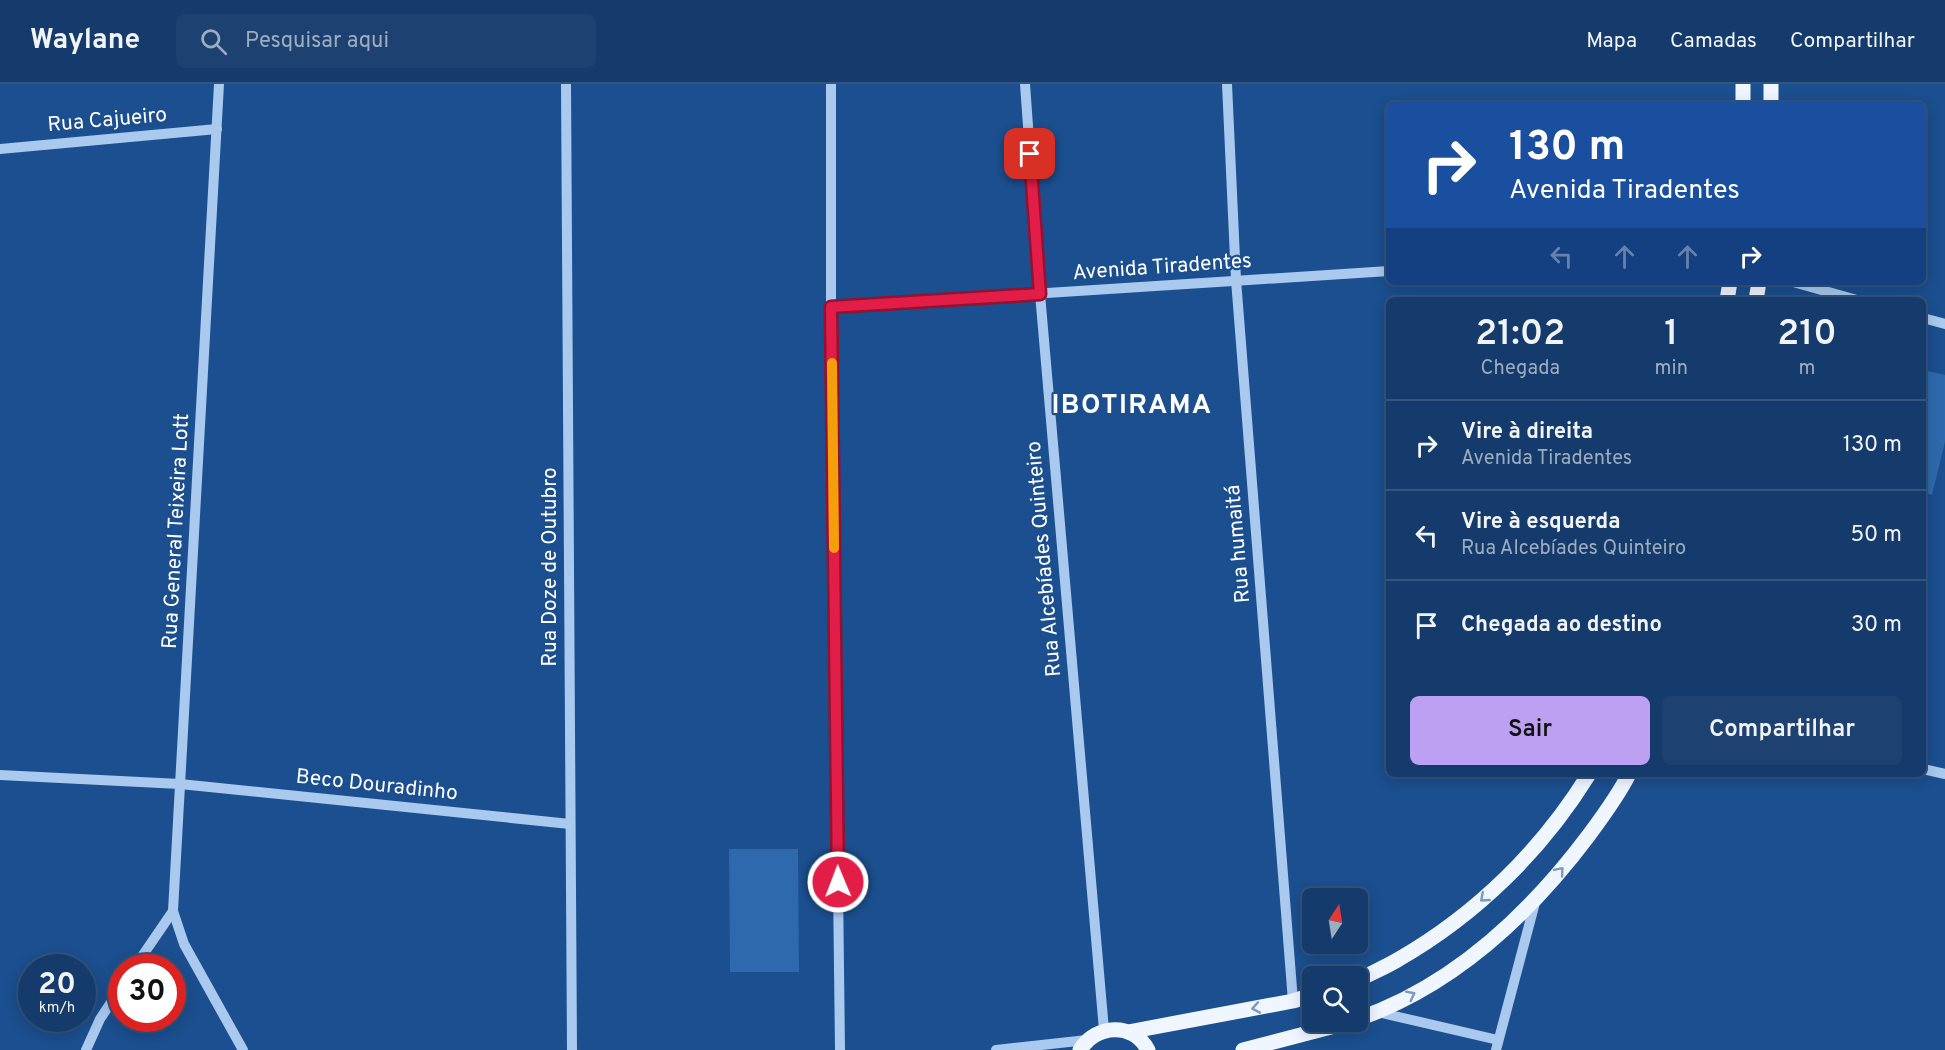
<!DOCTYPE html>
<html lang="pt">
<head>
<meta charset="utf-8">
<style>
	:root { --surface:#143b6b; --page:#1d4271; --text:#f1f3f6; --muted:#9dadc1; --line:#33557e; --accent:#bca0f2 }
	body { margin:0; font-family:Overpass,sans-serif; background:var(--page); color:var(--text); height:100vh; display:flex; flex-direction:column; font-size:22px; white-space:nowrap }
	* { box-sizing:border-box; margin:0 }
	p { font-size:20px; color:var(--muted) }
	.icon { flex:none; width:33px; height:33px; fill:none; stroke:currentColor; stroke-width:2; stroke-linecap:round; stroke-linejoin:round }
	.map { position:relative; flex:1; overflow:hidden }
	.details { position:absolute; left:1386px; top:213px; width:540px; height:480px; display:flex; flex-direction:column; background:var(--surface); border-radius:9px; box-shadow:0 3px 15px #0003,0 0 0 2px var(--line) }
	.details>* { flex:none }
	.guide { position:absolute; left:1386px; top:18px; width:540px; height:183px; border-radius:9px; box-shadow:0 3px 15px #0003,0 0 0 2px var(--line); background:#1a4fa0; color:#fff; overflow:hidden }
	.needle { width:39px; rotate:12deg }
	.tools { position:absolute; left:1302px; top:804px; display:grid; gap:12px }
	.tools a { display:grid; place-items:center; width:66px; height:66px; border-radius:9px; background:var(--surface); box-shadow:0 3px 15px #0003,0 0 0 2px var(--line); font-size:30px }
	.speed { position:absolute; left:18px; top:870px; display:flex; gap:12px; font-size:30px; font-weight:700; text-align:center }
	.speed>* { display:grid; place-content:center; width:78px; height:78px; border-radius:50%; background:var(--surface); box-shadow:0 3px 15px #0003,0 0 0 2px var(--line); line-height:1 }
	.speed small { font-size:15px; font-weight:400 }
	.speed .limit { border:9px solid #d22; background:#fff; color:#111 }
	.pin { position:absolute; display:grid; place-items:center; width:51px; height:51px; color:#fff; margin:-26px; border-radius:12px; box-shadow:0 3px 9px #0006 }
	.me { position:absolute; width:66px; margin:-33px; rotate:359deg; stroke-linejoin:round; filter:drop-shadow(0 0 4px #0008) }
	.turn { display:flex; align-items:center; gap:21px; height:126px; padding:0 24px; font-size:27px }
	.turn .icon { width:78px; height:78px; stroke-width:2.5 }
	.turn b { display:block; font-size:42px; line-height:51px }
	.lanes { display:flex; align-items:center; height:57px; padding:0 24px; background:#0003; justify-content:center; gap:30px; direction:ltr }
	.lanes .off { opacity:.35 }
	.eta { display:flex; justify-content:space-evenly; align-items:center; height:102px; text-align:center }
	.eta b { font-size:36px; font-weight:600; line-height:42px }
	.primary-button { display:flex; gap:12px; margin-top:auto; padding:12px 24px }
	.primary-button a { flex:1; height:69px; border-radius:9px; background:var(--accent); color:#111; font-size:24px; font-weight:600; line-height:69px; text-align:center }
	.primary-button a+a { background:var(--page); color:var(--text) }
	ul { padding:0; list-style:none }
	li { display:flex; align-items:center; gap:18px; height:90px; padding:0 24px; border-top:2px solid var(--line) }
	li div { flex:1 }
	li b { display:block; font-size:22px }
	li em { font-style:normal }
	header { display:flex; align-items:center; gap:36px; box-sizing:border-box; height:84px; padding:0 30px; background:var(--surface); border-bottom:2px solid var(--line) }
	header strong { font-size:28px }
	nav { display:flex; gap:33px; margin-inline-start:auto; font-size:21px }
	.search { width:420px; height:54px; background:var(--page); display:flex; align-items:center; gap:15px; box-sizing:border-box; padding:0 21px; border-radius:9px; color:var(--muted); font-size:22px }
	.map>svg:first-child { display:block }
	.pitch { fill:#2e69ad }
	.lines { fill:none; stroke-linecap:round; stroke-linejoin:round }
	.minor { stroke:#a9c9ee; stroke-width:10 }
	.major { stroke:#f0f6ff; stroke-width:15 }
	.oneway { stroke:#7b9ac1 }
	.route-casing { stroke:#92132f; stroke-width:15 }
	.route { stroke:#e11d48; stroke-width:10 }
	.slow { stroke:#f59e0b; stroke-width:10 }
	.labels { text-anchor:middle; stroke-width:4.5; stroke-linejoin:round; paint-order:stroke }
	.street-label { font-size:21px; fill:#fff; stroke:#1b4f8f }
	.district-label { font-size:27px; font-weight:bold; letter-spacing:1.5px; fill:#fff; stroke:#1b4f8f }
</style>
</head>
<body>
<header>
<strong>Waylane</strong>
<div class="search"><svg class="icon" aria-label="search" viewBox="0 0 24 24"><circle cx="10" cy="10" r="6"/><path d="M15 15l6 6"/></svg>Pesquisar aqui</div>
<nav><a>Mapa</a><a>Camadas</a><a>Compartilhar</a></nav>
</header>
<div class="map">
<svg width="1945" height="966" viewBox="0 0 1945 966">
	<rect width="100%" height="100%" fill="#1b4f8f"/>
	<g class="pitch">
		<polygon points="1923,286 1945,291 1945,358 1932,411 1923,408"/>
		<polygon points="729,765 798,765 799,888 730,888"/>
	</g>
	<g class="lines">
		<g class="minor">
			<polyline points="566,0 572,966"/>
			<polyline points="831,0 831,223 840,966"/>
			<polyline points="1025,0 1040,210 1104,946"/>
			<polyline points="1227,0 1236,196 1293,917"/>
			<polyline points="0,65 217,45"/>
			<polyline points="1793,198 1857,216"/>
			<polyline points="831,223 1389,187"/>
			<polyline points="1923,234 1945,240"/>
			<polyline points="1923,685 1945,690"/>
			<polyline points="0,691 180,700 570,740"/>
			<polyline points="173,827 184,860 243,966"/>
			<polyline points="134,884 173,827 219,0"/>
			<polyline points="1377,928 1498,956"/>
			<polyline points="86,966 100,935 122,902"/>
			<polyline points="996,966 1087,956"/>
			<polyline points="1496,966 1536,815"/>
		</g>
		<g class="major">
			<polyline points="1743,0 1743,21"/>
			<polyline points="1771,21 1771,0"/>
			<polyline points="1727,216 1730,198"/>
			<polyline points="1756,216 1759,198"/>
			<path d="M1358 896C1371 889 1386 883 1399 875 1477 830 1542 766 1589 690"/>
			<path d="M1358 935C1453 902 1529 831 1589 751 1603 732 1618 712 1629 690"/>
			<polyline points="1128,948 1293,917 1312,911"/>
			<path d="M1080 966C1096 940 1133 938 1148 966"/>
			<polyline points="1243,966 1350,938"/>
		</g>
	</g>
	<defs><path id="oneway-chevron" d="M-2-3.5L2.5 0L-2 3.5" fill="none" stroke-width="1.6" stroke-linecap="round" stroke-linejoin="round" transform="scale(1.5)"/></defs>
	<g class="oneway">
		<use href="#oneway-chevron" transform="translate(1560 787) rotate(-50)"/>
		<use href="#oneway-chevron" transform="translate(1484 814) rotate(139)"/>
		<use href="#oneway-chevron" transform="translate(1411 911) rotate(-27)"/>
		<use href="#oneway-chevron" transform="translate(1256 924) rotate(170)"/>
	</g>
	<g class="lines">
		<g class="route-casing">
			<polyline id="route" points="838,798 831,223 1040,210 1030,70"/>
		</g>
		<use href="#route" class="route"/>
		<polyline class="slow" points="832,279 834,464"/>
	</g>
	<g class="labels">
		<g class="street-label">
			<text transform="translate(107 35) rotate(-5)" y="7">Rua Cajueiro</text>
			<text transform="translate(1162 182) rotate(-4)" y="7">Avenida Tiradentes</text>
			<text transform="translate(175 447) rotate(-87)" y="7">Rua General Teixeira Lott</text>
			<text transform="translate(1237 460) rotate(-95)" y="7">Rua humaitá</text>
			<text transform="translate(1043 475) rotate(-95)" y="7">Rua Alcebíades Quinteiro</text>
			<text transform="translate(549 483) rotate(-90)" y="7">Rua Doze de Outubro</text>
			<text transform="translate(377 700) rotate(6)" y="7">Beco Douradinho</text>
		</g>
		<g class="district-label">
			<text x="1132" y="329">IBOTIRAMA</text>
		</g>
	</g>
</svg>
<div class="tools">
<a><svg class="needle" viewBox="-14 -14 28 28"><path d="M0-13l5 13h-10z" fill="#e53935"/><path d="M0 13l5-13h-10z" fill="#9dadc1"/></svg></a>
<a><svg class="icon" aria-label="search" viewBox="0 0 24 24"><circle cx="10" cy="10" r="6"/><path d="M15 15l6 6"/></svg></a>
</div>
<div class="speed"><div>20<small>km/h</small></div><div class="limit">30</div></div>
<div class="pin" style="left:1030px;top:70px;background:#d93025"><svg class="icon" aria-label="arrive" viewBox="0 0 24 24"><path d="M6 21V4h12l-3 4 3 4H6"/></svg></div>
<svg class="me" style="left:838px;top:798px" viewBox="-20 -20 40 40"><circle r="17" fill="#e11d48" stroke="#fff" stroke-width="3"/><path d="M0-11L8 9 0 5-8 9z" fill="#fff"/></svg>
<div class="guide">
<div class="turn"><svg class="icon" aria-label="right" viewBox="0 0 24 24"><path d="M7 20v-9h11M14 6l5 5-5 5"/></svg><div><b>130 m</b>Avenida Tiradentes</div></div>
<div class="lanes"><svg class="icon off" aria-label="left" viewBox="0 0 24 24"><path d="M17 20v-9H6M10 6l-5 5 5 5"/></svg><svg class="icon off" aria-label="ahead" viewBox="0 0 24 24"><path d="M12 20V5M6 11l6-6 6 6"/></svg><svg class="icon off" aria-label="ahead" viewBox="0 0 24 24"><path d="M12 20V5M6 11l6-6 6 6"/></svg><svg class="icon" aria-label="right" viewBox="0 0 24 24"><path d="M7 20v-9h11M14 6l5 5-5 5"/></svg></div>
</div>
<section class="details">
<div class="eta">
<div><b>21:02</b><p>Chegada</p></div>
<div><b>1</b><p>min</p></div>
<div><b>210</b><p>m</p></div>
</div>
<ul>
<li><svg class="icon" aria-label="right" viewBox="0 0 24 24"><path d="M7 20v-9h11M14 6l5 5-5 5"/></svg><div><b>Vire à direita</b><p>Avenida Tiradentes</p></div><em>130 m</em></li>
<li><svg class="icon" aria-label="left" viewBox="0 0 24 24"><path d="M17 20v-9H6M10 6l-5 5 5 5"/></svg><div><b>Vire à esquerda</b><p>Rua Alcebíades Quinteiro</p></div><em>50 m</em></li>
<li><svg class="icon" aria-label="arrive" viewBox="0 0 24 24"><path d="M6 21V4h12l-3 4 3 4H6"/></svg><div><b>Chegada ao destino</b></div><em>30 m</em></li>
</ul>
<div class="primary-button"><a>Sair</a><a>Compartilhar</a></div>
</section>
</div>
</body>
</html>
